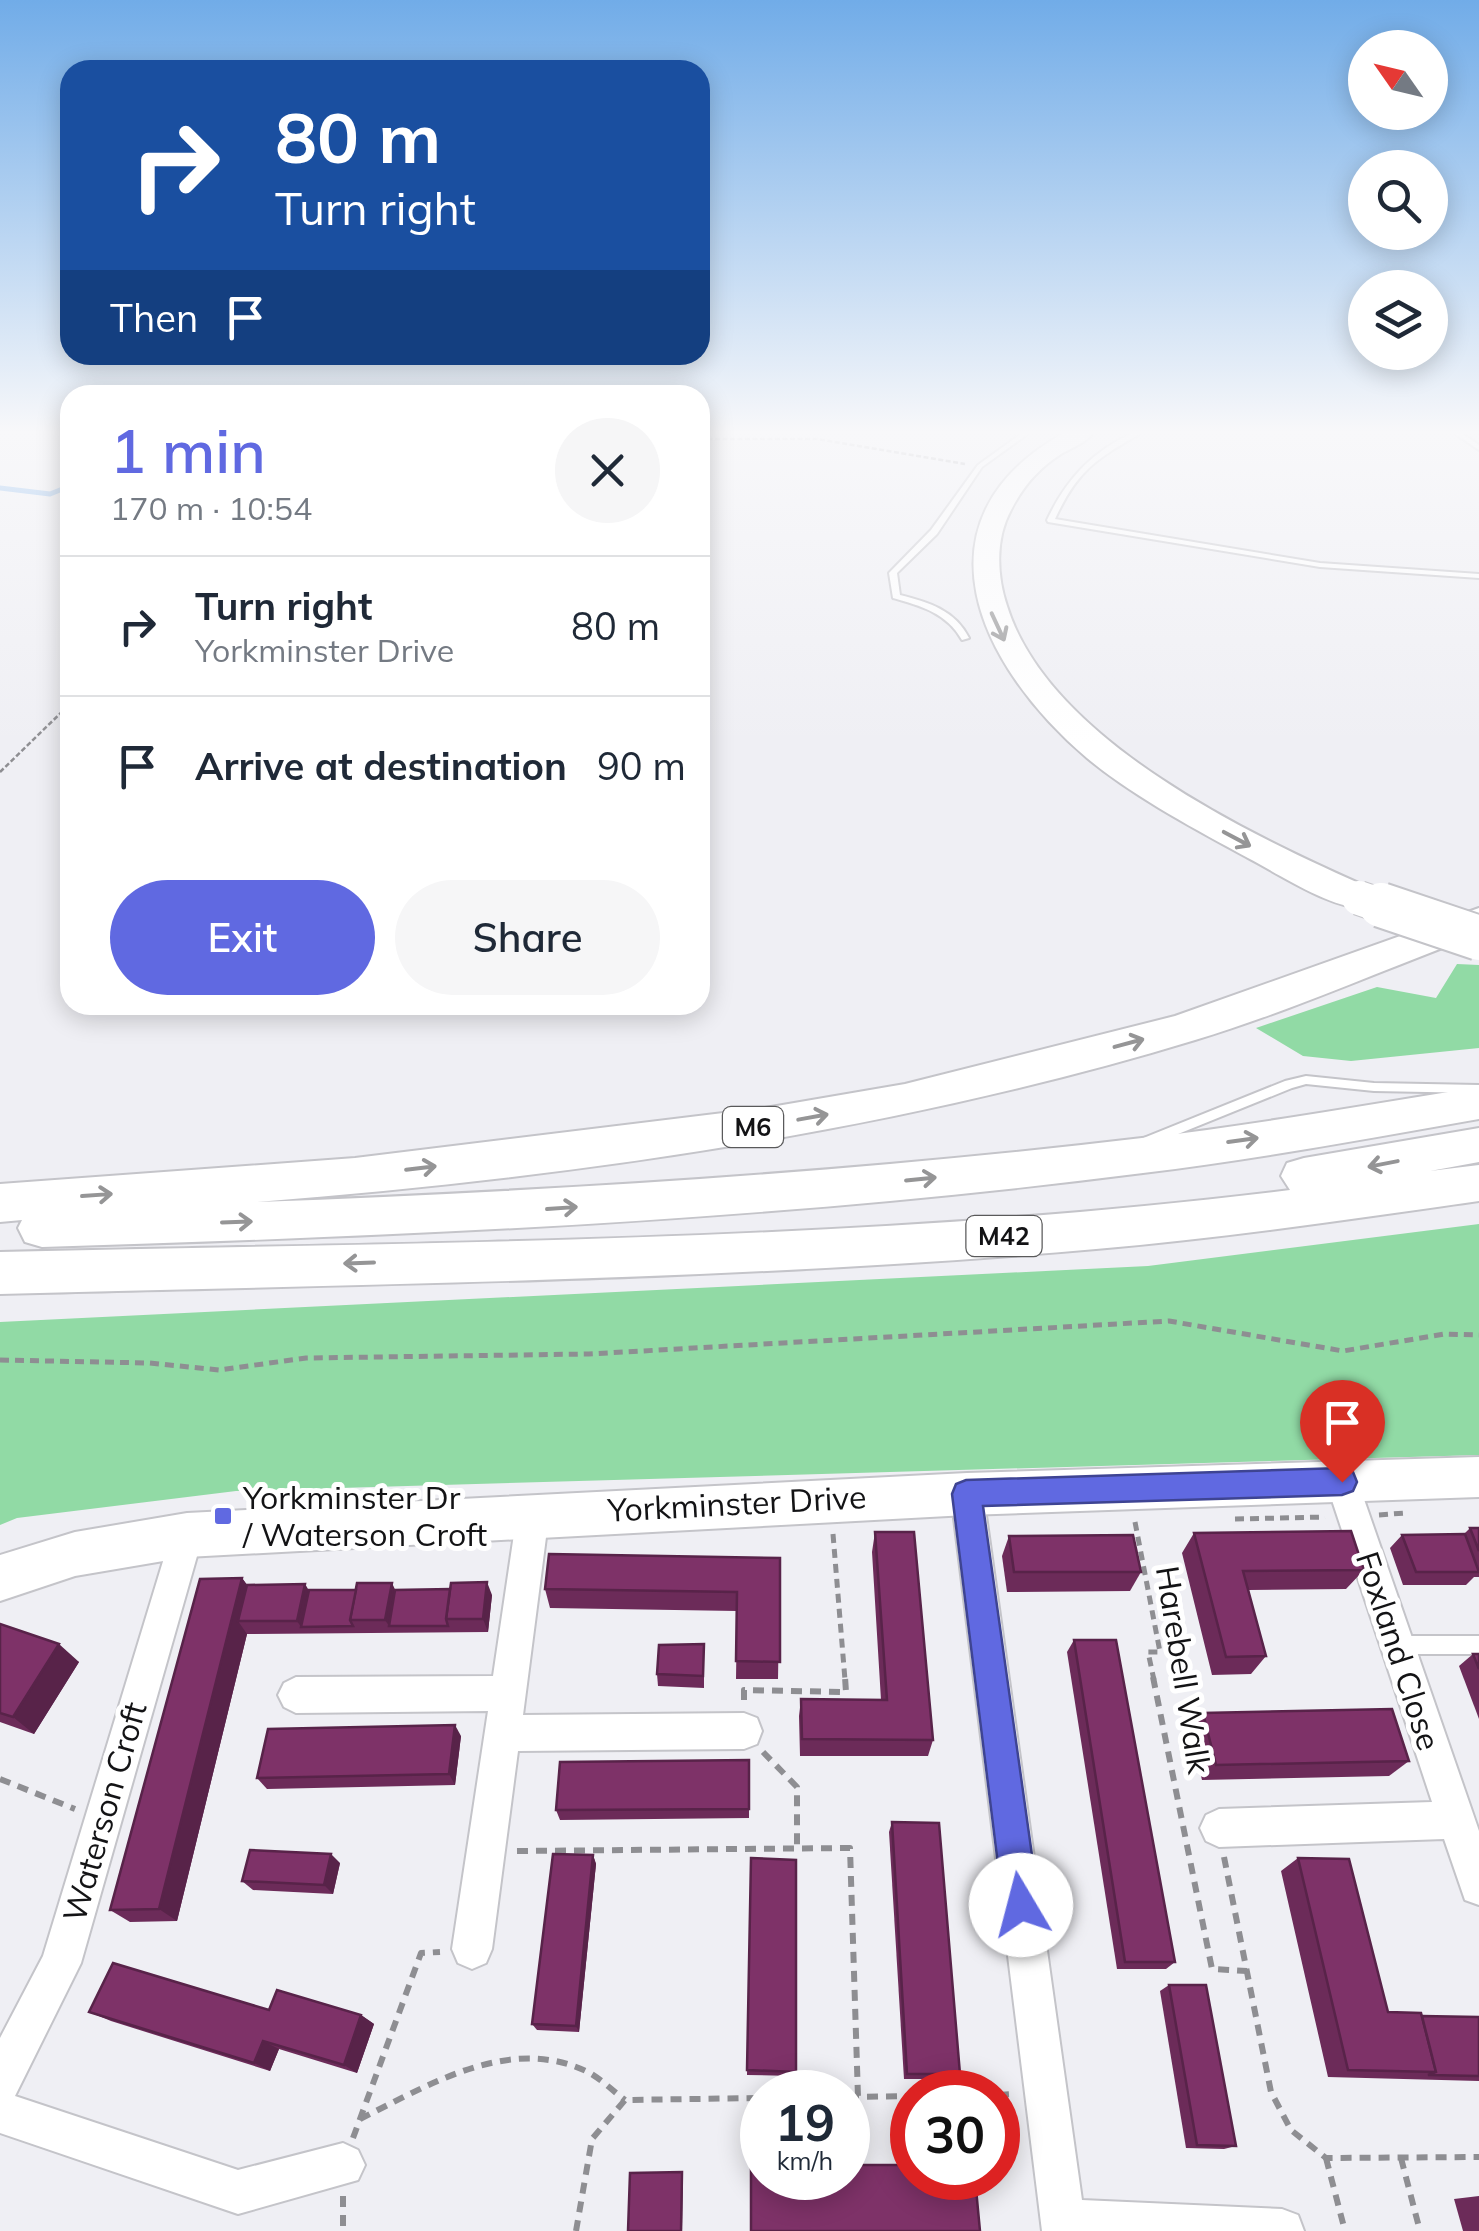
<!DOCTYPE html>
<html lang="en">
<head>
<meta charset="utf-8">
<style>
	:root { --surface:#fff; --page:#f6f6f7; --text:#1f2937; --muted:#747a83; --line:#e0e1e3; --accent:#6069e1 }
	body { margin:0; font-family:Mulish,sans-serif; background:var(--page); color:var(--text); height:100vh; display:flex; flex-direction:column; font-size:38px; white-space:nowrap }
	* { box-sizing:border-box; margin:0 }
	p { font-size:32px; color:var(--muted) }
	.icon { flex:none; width:55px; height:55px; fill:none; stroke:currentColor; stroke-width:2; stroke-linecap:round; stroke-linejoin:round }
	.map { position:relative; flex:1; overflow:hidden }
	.details { position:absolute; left:60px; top:385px; width:650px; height:630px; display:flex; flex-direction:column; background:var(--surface); border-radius:30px; box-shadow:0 5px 25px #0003 }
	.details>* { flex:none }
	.hud { position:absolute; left:60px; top:60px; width:650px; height:305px; border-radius:30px; box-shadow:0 5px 25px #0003; background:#1a4fa0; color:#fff; overflow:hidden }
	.needle { width:65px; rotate:304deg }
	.fabs { position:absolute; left:1348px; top:30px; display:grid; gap:20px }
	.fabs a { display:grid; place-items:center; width:100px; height:100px; border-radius:50%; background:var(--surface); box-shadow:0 5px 25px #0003; font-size:50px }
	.speed { position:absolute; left:740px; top:2070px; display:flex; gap:20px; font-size:50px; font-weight:700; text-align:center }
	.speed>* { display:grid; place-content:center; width:130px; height:130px; border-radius:50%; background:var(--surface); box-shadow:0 5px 25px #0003; line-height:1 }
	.speed small { font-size:25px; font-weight:400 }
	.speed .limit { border:15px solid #d22; background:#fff; color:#111 }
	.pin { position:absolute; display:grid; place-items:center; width:85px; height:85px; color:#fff; margin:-102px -42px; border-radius:50% 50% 50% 0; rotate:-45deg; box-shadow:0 0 10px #0007 }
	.pin .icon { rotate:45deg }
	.me { position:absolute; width:110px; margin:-55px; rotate:352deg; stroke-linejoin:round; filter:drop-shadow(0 0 8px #0008) }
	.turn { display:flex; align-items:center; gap:35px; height:210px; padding:0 50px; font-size:45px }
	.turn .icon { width:130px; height:130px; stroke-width:2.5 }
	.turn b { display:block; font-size:70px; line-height:85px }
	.then { display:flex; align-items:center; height:95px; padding:0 50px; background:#0003; gap:20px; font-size:38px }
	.round { display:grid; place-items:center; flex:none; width:105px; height:105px; border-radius:52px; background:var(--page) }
	.overview { display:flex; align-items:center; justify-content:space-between; height:170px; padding:0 50px }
	h1 { font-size:60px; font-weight:600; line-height:75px; color:var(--accent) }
	.button { display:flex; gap:20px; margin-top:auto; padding:20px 50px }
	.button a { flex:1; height:115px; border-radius:60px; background:var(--accent); color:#fff; font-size:40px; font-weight:600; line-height:115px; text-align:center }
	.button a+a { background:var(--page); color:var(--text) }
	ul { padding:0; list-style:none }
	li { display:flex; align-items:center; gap:30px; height:140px; padding:0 50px; border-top:2px solid var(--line) }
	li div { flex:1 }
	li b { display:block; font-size:38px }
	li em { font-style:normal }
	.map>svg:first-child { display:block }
	.green { fill:#91daa5 }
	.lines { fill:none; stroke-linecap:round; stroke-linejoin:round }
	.stream { stroke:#5ea0e7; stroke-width:5 }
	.lane-casing { stroke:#c4c4c9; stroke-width:4 }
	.street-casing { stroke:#c4c4c9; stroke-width:4 }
	.secondary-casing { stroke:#c4c4c9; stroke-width:4 }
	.highway-casing { stroke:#c4c4c9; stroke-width:4 }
	.path-far2 { stroke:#8e8e92; stroke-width:2.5; stroke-dasharray:5 2.5; stroke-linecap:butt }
	.path-far1 { stroke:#8e8e92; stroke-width:5; stroke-dasharray:9 6; stroke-linecap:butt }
	.path { stroke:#8e8e92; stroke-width:6; stroke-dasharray:11 8; stroke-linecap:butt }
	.lane { fill:#fff; fill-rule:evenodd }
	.street { fill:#fff; fill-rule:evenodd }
	.secondary { fill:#fff; fill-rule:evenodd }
	.highway { fill:#fff; fill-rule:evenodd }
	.highway-bridge-far1-casing { stroke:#c4c4c9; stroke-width:36; stroke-linecap:butt }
	.highway-bridge-casing { stroke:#c4c4c9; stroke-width:48; stroke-linecap:butt }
	.highway-bridge-far1 { stroke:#fff; stroke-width:34 }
	.highway-bridge { stroke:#fff; stroke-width:44 }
	.wall { fill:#6c2b59 }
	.shaded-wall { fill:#582349 }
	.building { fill:#7e3268; stroke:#582349; stroke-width:2.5 }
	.oneway { stroke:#959596 }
	.route { fill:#6069e1; stroke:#3e4492; stroke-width:2.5 }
	.poi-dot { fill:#6069e1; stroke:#fff; stroke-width:4 }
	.labels { text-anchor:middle; stroke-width:10; stroke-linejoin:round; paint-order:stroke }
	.shield { fill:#fff; stroke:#5a5a5b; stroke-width:2.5 }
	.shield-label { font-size:25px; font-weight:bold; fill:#131315 }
	.near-poi-label { font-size:32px; fill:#131315; stroke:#fff; text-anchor:start }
	.near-street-label { font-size:32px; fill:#131315; stroke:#fff }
</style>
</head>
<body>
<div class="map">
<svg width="1479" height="2231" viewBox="0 0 1479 2231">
	<rect width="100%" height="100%" fill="#efeff4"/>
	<g class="green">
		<polygon points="1457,964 1479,965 1479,1048 1351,1061 1303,1056 1256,1028 1377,987 1436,998"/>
		<polygon points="1479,1224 1479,1455 236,1491 17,1518 0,1525 0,1322 1148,1266"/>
	</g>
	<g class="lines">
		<polyline class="stream" points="0,488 50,494 70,486"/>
		<g class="lane-casing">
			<g id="lane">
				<path d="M1022 433H1029L982 467 937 534 897 573 900 595C928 602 955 610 969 638L962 640C947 613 921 606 893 598L889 573 931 530 978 465Z"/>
				<path d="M1133 433H1141C1097 459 1078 469 1055 519L1320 563 1479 574V578L1320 567 1048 522 1047 520C1066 480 1092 451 1133 433Z"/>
				<polygon points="1454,433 1461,433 1479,445 1479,450"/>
				<polygon points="1306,1076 1374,1083 1479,1085 1479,1093 1374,1091 1306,1084 1292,1088 1151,1145 1141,1145 1140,1142 1141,1139 1285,1081"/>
				<polygon points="1399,1636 1479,1636 1479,1654 1399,1654 1393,1651 1390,1645 1393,1639"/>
			</g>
		</g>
		<g class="street-casing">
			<g id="street">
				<polygon points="1342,1467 1353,1472 1358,1482 1479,1831 1479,1905 1465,1900 1444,1839 1219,1847 1206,1841 1200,1828 1206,1815 1219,1809 1432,1802 1326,1482 1331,1472"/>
				<polygon points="967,1479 978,1484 983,1494 1082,2200 1282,2209 1298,2215 1304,2231 1042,2231 951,1494 956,1484"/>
				<polygon points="533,1499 544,1503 549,1514 523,1715 744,1713 757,1718 762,1731 757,1744 744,1749 518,1751 492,1949 486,1963 472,1969 458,1963 452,1949 488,1711 296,1713 284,1707 278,1695 284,1683 296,1677 493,1676 517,1514 522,1503"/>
				<polygon points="187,1519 198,1524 203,1535 81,1963 15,2096 238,2170 343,2143 358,2150 365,2165 358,2180 238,2214 0,2133 0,2038 43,1956 171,1535 176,1524"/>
			</g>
		</g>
		<g class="secondary-casing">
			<polygon id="secondary" points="1479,1457 1479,1497 967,1515 187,1557 75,1576 0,1601 0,1555 75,1532 187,1513 967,1473"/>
		</g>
		<g class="highway-casing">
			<g id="highway">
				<path d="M1064 433H1093C1085 443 1072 448 1061 454 1039 468 1023 486 1011 510 995 539 997 576 1007 606 1049 741 1252 836 1372 889L1378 898 1372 907C1340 915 1279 874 1248 858 1195 829 1134 797 1087 758 979 666 908 520 1064 433Z"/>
				<path d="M1479 908V934C1385 969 1291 1011 1195 1040 893 1132 572 1177 257 1202 552 1191 848 1173 1142 1138 1255 1125 1367 1105 1479 1087V1119C1367 1139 1256 1159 1143 1173 778 1220 409 1236 42 1247L25 1242 18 1228 22 1220 0 1222V1184L355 1158 765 1108 905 1084 1175 1016Z"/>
				<path d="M1479 1128V1162L1430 1171 1479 1165V1201C1352 1219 1224 1238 1096 1249 732 1281 365 1284 0 1294V1252C429 1242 863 1243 1290 1190L1281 1176 1287 1163 1304 1158Z"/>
			</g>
		</g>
		<g class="path-far2">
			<polyline points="700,439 817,439 965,464"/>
			<polyline points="0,772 70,704"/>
		</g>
		<g class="path-far1">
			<polyline points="0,1360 149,1363 219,1370 306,1358 589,1354 1169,1321 1343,1351 1444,1334 1479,1335"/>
			<polyline points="1379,1515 1405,1513"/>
			<polyline points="1235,1519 1325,1517"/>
			<polyline points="1135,1522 1160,1652 1148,1652 1154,1680"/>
			<polyline points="833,1534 845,1680"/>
		</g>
		<g class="path">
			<polyline points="1153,1677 1212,1969 1247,1971"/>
			<polyline points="744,1700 744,1690 846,1692 845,1677"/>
			<polyline points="763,1752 797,1787 797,1849"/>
			<polyline points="0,1779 75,1809"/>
			<polyline points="517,1851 850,1848 858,2097"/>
			<polyline points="1224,1857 1271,2092 1291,2130 1326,2158 1479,2157"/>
			<polyline points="998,2095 1013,2094"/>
			<polyline points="848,2097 912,2096"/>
			<path d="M360 2119C429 2085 510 2034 588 2072 601 2079 613 2091 625 2100"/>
			<polyline points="353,2138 421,1953 440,1952"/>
			<polyline points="1326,2158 1345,2231"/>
			<polyline points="1401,2158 1420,2231"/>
			<polyline points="343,2196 343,2231"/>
			<polyline points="576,2231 592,2139 625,2100 762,2098"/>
		</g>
		<use href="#lane" class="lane"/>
		<use href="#street" class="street"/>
		<use href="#secondary" class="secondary"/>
		<use href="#highway" class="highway"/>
		<g class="highway-bridge-far1-casing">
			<polyline id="highway-bridge-far1" points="1359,898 1388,908"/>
		</g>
		<g class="highway-bridge-casing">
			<polyline id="highway-bridge" points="1381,905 1479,938"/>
		</g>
		<use href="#highway-bridge-far1" class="highway-bridge-far1"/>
		<use href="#highway-bridge" class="highway-bridge"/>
	</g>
	<g class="wall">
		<polygon points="1470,1528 1479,1528 1479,1577 1474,1577 1466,1585 1403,1585 1390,1548 1402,1535 1464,1534"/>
		<polygon points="875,1532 933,1740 928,1756 800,1756 799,1716 801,1699 881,1700 872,1552"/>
		<polygon points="1194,1533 1364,1570 1346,1589 1248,1590 1266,1656 1251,1674 1212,1675 1182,1553"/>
		<polygon points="1009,1536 1141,1572 1130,1591 1007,1592 1002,1556"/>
		<polygon points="780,1558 778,1679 736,1679 737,1611 550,1608 545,1589"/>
		<polygon points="242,1578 247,1585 309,1590 395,1590 492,1595 488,1632 247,1634 177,1921 130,1922 110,1910"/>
		<polygon points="0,1624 79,1662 34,1734 0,1722"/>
		<polygon points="1074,1640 1175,1962 1166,1969 1117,1969 1067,1652"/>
		<polygon points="1473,1654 1479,1654 1479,1719 1459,1666"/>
		<polygon points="704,1656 704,1688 658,1686 657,1674"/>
		<polygon points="1203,1713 1409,1761 1389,1776 1202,1780 1190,1729"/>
		<polygon points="461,1736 455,1785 267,1789 257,1778"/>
		<polygon points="749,1760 749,1818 560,1820 556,1810"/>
		<polygon points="892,1822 960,2074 955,2079 904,2079 889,1832"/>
		<polygon points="593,1855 596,1864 579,2032 537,2030 532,2024"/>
		<polygon points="751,1858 796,2072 795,2076 747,2075"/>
		<polygon points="1298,1858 1388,2012 1422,2016 1479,2017 1479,2081 1328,2077 1281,1871"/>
		<polygon points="340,1863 333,1894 253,1890 242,1881"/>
		<polygon points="1169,1985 1236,2146 1224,2149 1186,2148 1160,1991"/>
		<polygon points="269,2010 361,2015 374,2024 357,2073 279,2049 270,2071 111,2021 89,2012"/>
		<polygon points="1479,2196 1479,2231 1463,2231 1454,2199"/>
	</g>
	<g class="shaded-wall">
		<polygon points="242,1578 256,1597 238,1621 247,1634 177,1921 159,1909"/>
		<polygon points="487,1582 492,1595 488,1632 483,1619"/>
		<polygon points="392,1583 398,1596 389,1626 385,1620"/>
		<polygon points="305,1584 313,1597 301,1627 297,1621"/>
		<polygon points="59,1644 79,1662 34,1734 13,1717"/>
		<polygon points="455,1725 461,1736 455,1785 449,1774"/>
		<polygon points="331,1854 340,1863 333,1894 324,1885"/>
		<polygon points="593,1855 596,1864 579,2032 576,2026"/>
		<polygon points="361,2015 374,2024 357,2073 344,2065"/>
		<polygon points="263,2041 279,2049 270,2071 254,2063"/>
		<polygon points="682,2172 683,2175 682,2231 681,2231"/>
	</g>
	<g class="building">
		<polygon points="1470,1528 1479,1528 1479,1551"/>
		<polygon points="1351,1531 1364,1570 1243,1571 1266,1656 1226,1657 1194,1533"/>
		<polygon points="875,1532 914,1532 933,1740 802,1739 801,1699 887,1700"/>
		<polygon points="1465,1534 1479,1572 1416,1572 1402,1535"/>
		<polygon points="1133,1535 1141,1572 1014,1572 1009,1536"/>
		<polygon points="549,1554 780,1558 780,1662 736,1661 737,1592 545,1589"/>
		<polygon points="242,1578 159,1909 110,1910 200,1579"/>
		<polygon points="487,1582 483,1619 446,1619 451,1583"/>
		<polygon points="357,1583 392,1583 385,1620 350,1620"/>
		<polygon points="305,1584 297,1621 238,1621 247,1585"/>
		<polygon points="450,1589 446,1619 448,1626 389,1626 395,1590"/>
		<polygon points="309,1590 356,1590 350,1620 353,1626 301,1627"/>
		<polygon points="0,1624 59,1644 13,1717 0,1713"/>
		<polygon points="1074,1640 1116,1640 1175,1962 1125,1962"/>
		<polygon points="704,1644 703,1676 657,1674 659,1645"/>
		<polygon points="1473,1654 1479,1654 1479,1669"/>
		<polygon points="1392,1709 1409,1761 1216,1765 1203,1713"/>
		<polygon points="455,1725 449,1774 257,1778 268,1729"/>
		<polygon points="749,1760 749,1809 556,1810 560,1762"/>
		<polygon points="892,1822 939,1823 960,2074 907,2074"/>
		<polygon points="250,1850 331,1854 324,1885 242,1881"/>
		<polygon points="553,1854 593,1855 576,2026 532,2024"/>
		<polygon points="751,1858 796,1860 796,2072 747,2070"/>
		<polygon points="1298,1858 1349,1859 1388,2012 1421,2013 1436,2072 1348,2070"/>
		<polygon points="113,1963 269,2010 277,1990 361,2015 344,2065 263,2041 254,2063 89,2012"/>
		<polygon points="1169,1985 1206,1985 1236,2146 1197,2145"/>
		<polygon points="1422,2016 1479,2017 1479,2076 1428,2075 1436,2072"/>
		<polygon points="751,2165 762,2165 762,2178 848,2178 848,2165 912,2165 912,2178 975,2178 980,2231 751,2231"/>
		<polygon points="682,2172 681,2231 628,2231 630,2173"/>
	</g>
	<defs><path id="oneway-shaft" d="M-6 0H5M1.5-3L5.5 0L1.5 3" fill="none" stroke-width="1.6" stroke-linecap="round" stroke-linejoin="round" transform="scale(2.5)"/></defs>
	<g class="oneway">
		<use href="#oneway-shaft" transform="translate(998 627) rotate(65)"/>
		<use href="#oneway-shaft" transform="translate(1237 839) rotate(28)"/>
		<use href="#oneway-shaft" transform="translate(1129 1043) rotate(-15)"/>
		<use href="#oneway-shaft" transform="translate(813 1117) rotate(-10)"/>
		<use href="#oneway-shaft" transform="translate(1243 1140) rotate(-8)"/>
		<use href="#oneway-shaft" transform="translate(1383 1164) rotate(169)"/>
		<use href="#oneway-shaft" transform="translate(421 1168) rotate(-7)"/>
		<use href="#oneway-shaft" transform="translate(921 1179) rotate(-6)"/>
		<use href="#oneway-shaft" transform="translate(97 1195) rotate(-4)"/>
		<use href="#oneway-shaft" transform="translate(562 1208) rotate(-4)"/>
		<use href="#oneway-shaft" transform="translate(237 1222) rotate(-2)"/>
		<use href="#oneway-shaft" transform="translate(359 1263) rotate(178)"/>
	</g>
	<linearGradient id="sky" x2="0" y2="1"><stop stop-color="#71ace8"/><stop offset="0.58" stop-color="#f8f8fa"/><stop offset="1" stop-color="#f8f8fa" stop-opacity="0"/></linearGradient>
	<rect width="1479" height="745" fill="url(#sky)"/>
	<polygon class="route" points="1342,1468 1353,1472 1357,1482 1353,1491 1342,1495 983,1506 1039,1905 1033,1917 1021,1923 1009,1917 1003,1905 952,1494 956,1484 966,1480"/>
	<rect class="poi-dot" x="213" y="1506" width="20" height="20" rx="5"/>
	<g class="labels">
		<g class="shield">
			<rect x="723" y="1107" width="60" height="40" rx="8"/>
			<rect x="966.5" y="1216" width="75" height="40" rx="8"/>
		</g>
		<g class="shield-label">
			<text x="753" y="1136">M6</text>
			<text x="1004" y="1245">M42</text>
		</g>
		<g class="near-poi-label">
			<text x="243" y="1509">Yorkminster Dr<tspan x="243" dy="37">/ Waterson Croft</tspan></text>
		</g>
		<g class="near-street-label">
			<text transform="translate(737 1504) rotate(-3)" y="11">Yorkminster Drive</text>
			<text transform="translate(1398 1651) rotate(72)" y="11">Foxland Close</text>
			<text transform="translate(1183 1670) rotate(81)" y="11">Harebell Walk</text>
			<text transform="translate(105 1812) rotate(-74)" y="11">Waterson Croft</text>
		</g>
	</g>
</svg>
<div class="fabs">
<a><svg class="needle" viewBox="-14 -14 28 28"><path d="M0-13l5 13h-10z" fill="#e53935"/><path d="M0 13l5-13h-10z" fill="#747a83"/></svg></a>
<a><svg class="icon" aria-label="search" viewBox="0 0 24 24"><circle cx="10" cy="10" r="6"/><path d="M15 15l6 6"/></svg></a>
<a><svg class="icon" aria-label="layers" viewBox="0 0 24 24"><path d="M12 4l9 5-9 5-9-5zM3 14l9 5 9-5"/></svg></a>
</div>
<div class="speed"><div>19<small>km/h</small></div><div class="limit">30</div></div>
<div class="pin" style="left:1342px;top:1482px;background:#d93025"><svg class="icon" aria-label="arrive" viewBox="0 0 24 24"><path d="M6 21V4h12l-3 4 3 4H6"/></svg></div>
<svg class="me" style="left:1021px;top:1905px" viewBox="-20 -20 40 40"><circle r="19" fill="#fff"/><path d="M0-13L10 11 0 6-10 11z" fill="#6069e1"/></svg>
<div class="hud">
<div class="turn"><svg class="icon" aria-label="right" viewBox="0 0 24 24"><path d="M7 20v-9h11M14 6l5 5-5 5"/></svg><div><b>80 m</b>Turn right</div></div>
<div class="then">Then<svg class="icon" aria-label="arrive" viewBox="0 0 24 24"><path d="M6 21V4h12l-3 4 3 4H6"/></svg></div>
</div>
<section class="details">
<div class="overview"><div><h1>1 min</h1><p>170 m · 10:54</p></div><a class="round"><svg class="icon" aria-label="close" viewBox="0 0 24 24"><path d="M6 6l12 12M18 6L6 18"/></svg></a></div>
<ul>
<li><svg class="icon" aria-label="right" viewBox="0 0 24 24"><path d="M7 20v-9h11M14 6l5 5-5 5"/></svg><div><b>Turn right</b><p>Yorkminster Drive</p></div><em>80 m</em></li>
<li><svg class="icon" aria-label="arrive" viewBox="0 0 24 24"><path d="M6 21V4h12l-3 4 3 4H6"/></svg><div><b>Arrive at destination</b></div><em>90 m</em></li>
</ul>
<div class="button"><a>Exit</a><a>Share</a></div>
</section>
</div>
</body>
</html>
